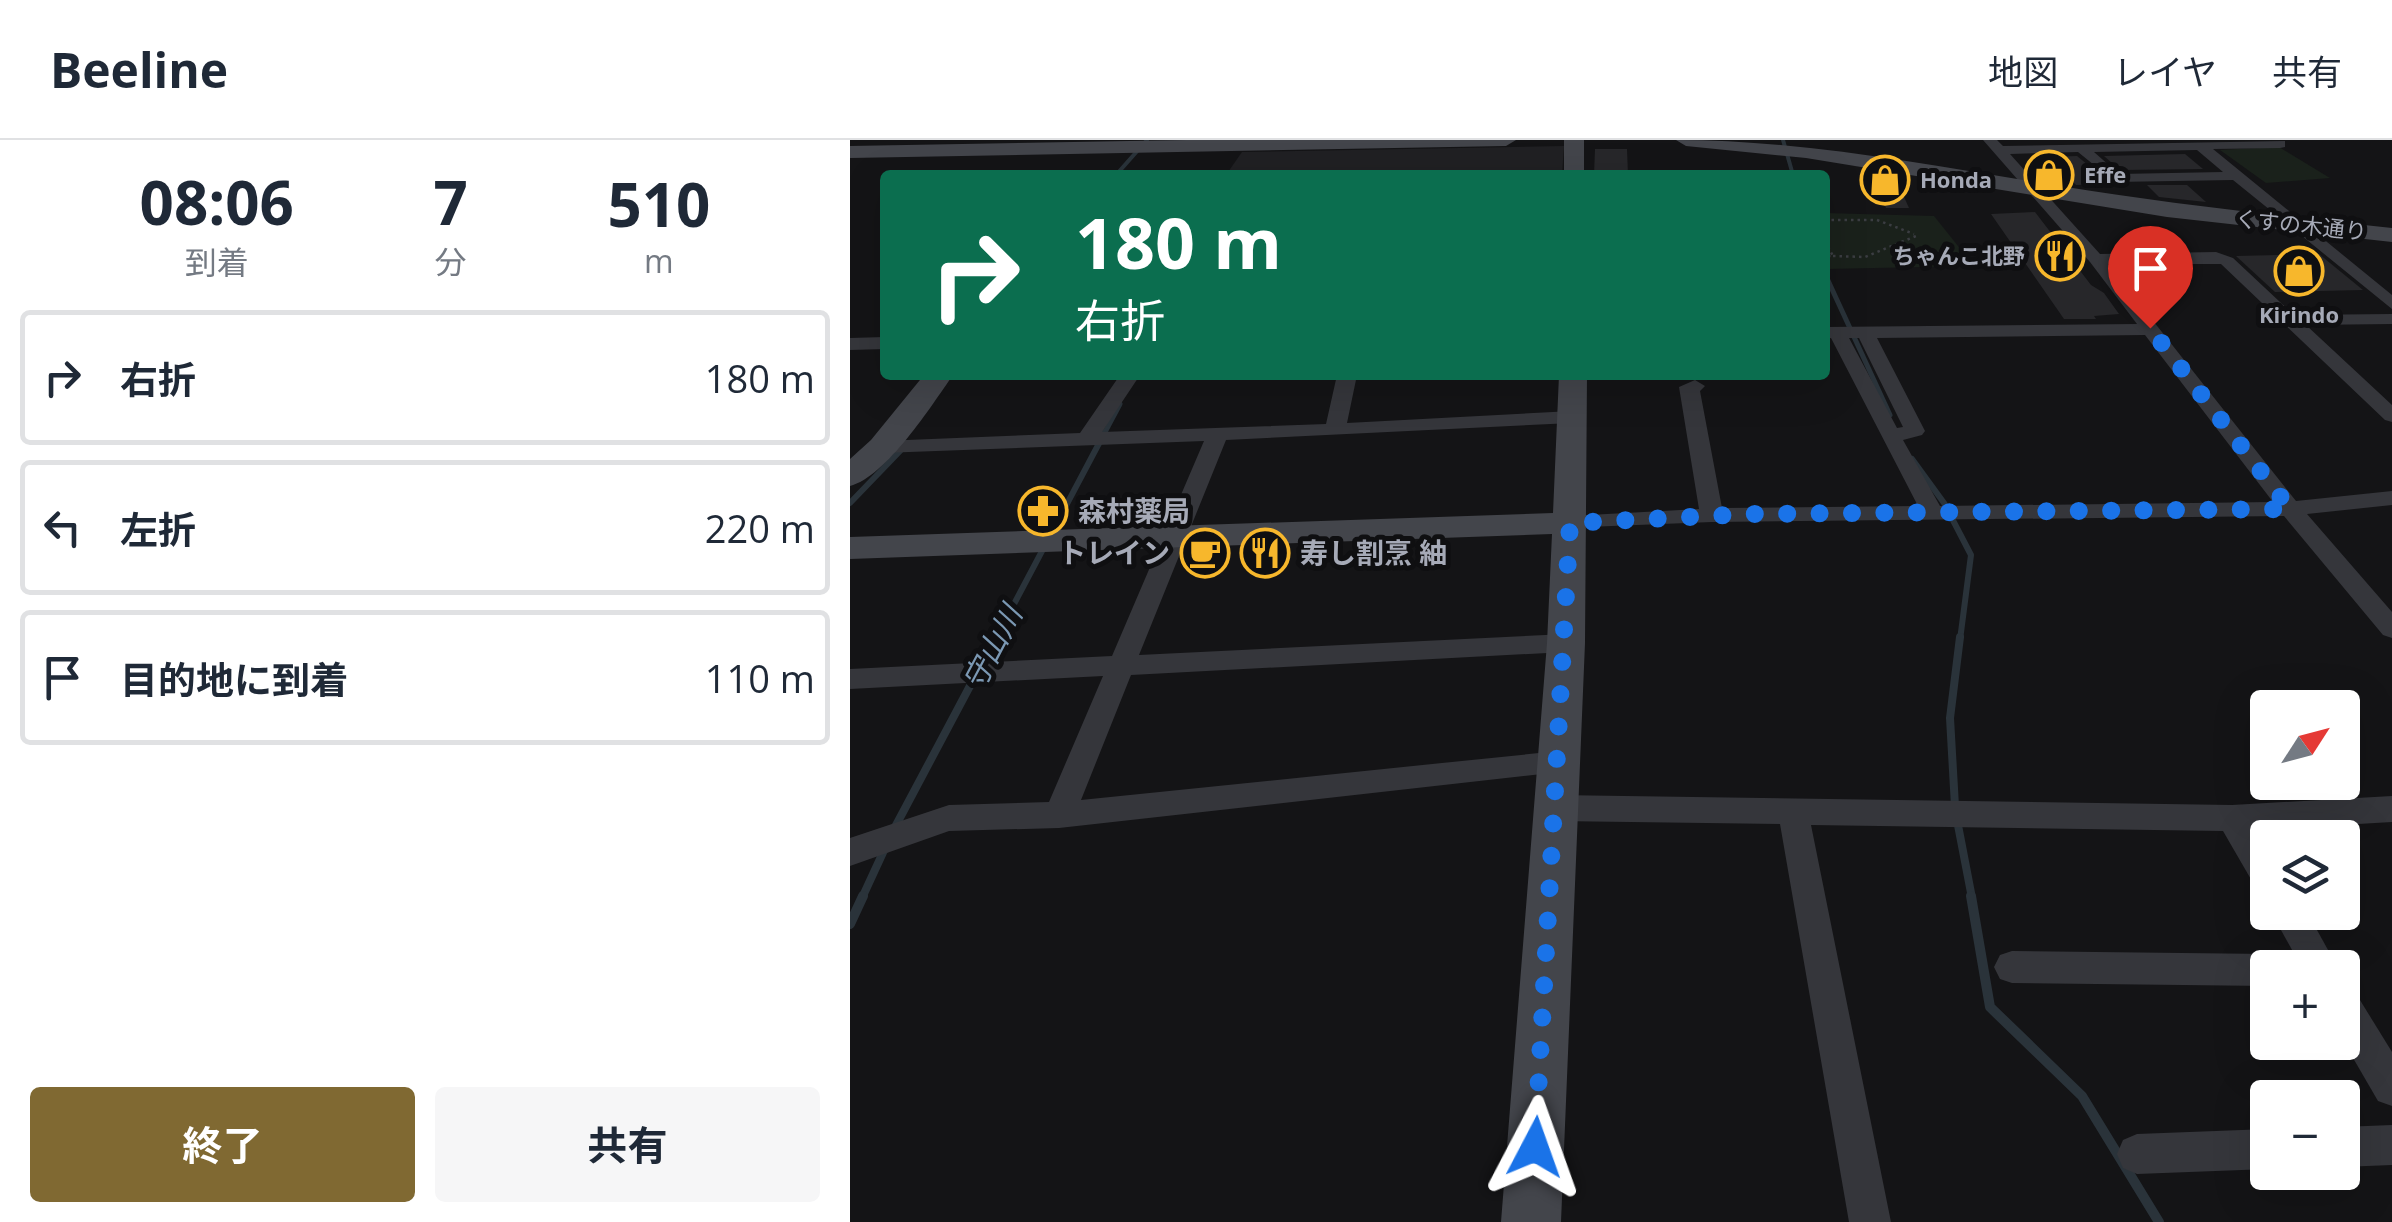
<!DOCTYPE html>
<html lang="ja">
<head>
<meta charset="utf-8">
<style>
	:root { --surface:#fff; --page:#f6f6f7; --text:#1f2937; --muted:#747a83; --line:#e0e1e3; --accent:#806932 }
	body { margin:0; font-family:"Open Sans","Noto Sans JP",sans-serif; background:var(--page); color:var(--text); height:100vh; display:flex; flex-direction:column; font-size:38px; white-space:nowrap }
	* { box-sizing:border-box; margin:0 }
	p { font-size:32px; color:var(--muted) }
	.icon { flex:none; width:55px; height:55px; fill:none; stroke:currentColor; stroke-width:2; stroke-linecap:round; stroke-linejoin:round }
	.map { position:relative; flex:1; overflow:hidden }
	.drawer { display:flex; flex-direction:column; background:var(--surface); width:850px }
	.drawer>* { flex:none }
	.hud { position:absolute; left:30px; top:30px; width:950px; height:210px; border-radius:10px; box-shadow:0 10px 40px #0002; background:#0b6e4f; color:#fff; overflow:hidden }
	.needle { width:65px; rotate:54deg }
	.controls { position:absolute; left:1400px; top:550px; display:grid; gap:20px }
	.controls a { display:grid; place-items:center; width:110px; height:110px; border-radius:10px; background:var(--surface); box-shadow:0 10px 40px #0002; font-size:50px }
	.pin { position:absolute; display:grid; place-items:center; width:85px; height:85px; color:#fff; margin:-102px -42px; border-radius:50% 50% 50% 0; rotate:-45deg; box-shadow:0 0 10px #0007 }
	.pin .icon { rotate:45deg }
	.me { position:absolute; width:110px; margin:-55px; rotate:4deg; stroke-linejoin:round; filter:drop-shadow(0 0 8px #0008) }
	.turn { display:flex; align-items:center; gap:35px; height:210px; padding:0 30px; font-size:45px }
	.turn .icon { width:130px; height:130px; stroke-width:2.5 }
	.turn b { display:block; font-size:70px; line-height:85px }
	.eta { display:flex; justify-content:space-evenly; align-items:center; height:170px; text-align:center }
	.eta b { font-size:60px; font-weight:700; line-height:70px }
	.cta { display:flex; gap:20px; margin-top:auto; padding:20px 30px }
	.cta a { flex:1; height:115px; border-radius:10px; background:var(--accent); color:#fff; font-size:40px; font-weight:700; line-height:115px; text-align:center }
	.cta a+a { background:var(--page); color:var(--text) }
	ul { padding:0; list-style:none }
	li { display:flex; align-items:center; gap:30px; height:135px; margin:0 20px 15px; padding:0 10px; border:5px solid var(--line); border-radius:10px }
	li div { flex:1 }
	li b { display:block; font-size:38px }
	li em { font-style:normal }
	header { display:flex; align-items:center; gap:60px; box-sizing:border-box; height:140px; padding:0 50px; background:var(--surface); border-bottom:2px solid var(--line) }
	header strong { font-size:48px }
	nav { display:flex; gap:55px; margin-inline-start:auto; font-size:35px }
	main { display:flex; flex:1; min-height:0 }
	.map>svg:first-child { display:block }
	.built { fill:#202023 }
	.green { fill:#1a211b }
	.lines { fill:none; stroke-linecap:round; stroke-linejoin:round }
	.stream-far4 { stroke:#2a333a; stroke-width:4 }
	.stream-far3 { stroke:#2a333a; stroke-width:5 }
	.stream-far2 { stroke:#2a333a; stroke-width:6 }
	.stream-far1 { stroke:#2a333a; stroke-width:8 }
	.stream { stroke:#2a333a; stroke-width:10 }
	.building { fill:#27272a }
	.path { stroke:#3b3d42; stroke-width:2.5; stroke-dasharray:2.5 4; stroke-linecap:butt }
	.street { fill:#35363b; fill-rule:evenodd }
	.secondary { fill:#43454b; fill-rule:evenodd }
	.route { stroke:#1a73e8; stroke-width:18; stroke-dasharray:0 32.4 }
	.labels { text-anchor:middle; stroke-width:10; stroke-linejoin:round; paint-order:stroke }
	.far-poi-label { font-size:22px; font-weight:bold; fill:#a6aab7; stroke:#0f0f11; text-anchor:start }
	.far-street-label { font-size:22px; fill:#a6aab7; stroke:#0f0f11 }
	.poi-label { font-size:28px; font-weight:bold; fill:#a6aab7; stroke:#0f0f11; text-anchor:start }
	.water-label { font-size:30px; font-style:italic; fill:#7b98b3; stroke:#0f0f11 }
</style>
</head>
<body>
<header>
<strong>Beeline</strong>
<nav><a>地図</a><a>レイヤ</a><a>共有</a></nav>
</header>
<main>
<section class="drawer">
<div class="eta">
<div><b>08:06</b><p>到着</p></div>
<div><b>7</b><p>分</p></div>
<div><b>510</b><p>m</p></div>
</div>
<ul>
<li><svg class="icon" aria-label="right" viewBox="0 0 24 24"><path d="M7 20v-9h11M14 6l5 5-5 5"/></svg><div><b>右折</b></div><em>180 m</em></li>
<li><svg class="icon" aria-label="left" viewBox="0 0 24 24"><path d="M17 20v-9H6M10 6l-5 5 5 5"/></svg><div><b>左折</b></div><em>220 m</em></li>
<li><svg class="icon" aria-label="arrive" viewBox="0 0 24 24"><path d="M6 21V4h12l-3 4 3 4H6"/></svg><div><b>目的地に到着</b></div><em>110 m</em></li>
</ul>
<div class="cta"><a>終了</a><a>共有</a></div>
</section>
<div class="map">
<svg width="1542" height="1082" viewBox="0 0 1542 1082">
	<rect width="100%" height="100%" fill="#141416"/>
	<polygon class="built" points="714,6 712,35 376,35 392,12"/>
	<g class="green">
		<polygon points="1429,7 1480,38 1416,43 1370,10"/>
		<polygon points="975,73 1084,76 1124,126 975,129"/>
	</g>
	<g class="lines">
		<g class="stream-far4">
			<polyline points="933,0 943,35"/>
			<polyline points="266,35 297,0"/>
		</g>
		<g class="stream-far3">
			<polyline points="975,134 1040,275"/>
			<polyline points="254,294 270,264"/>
		</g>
		<g class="stream-far2">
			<polyline points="1062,319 1094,363 1121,415 1110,500"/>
			<polyline points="0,363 51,310"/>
			<polyline points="145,500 255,292"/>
		</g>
		<g class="stream-far1">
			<polyline points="1105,666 1100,578 1110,497"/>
			<polyline points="1107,680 1122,758"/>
			<polyline points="44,689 146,497"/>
			<polyline points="12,758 36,706"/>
		</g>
		<g class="stream">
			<polyline points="1121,756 1140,867 1232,956 1309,1082"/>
			<polyline points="0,784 13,756"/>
		</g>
	</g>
	<g class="building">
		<polygon points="745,9 777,9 778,35 744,35"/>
		<polygon points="1335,14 1353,29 1270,30 1254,16"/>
		<polygon points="1227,16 1261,44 1226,45 1199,17"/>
		<polygon points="1024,39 1046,39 1059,68 1036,68"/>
		<polygon points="1297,45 1337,45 1356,62 1309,57"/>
		<polygon points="1185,72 1241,145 1254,153 1269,174 1244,176 1246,179 1214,179 1141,74"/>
		<polygon points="1469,114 1513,150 1425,152 1386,116"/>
	</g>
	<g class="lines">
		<g class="path">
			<polyline points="975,80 1027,80 1064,94"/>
			<polyline points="975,101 983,116 975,116"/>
			<polyline points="1044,107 1065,113 1093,112"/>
			<polyline points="983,116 1015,117 1066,96"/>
		</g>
		<g class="street">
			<path d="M1133 0H1147L1153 6 1435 1V7L1430 8 1363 9 1542 155V169L1383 40 1265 42 1228 12 1160 14 1250 114 1366 112 1383 118 1444 175 1542 174V184L1456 185 1542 265V282L1535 280 1371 124H1258L1446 361 1542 351V365L1457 374 1542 472V498L1533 495 1434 376 862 382 712 388 708 383 720 376 849 369 829 247 845 240 855 246 850 251 872 368 1068 366 981 198 975 199V187L1287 184 1240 122ZM1347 10 1373 32 1269 34 1244 12ZM1295 195 1423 362 1090 366 1053 300 1072 295 1075 291 1027 198ZM999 198H1009L1053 287 1047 288Z"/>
			<polygon points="35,197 35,209 0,210 0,198"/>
			<polygon points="270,235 290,235 252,292 476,284 487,235 507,235 497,283 722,271 732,277 722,283 376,300 289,515 716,494 725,496 729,503 725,510 716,512 281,535 231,660 709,611 719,615 724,623 719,631 209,688 99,691 0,726 0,698 99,665 199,662 253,536 0,549 0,529 262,516 354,301 32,313 21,307 32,301 230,293"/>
			<polygon points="706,655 1382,665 1542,656 1542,682 1406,690 1418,708 1418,752 1406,748 1373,691 961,685 1041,1082 999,1082 930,684 706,681 695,677 691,668 695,659"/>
			<polygon points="1421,772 1457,772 1488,828 1452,828"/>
			<polygon points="1162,811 1418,814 1430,818 1434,828 1418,828 1418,846 1162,843 1150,839 1144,827 1150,815"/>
			<polygon points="1492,847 1505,852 1542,912 1542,966 1528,961 1492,899"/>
			<polygon points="1542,985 1542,1025 1492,1027 1492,987"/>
			<polygon points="1418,989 1418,1029 1287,1034 1273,1028 1267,1014 1273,1000 1287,994"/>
		</g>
		<g class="secondary">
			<polygon points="336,0 666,0 656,6 0,18 0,6"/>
			<rect x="714" y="0" width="20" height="35"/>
			<path d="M826 0C956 0 1083 26 1210 46 1321 64 1431 76 1542 88V102L1317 77 956 18 836 6Z"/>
			<path d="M74 235H103C82 265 36 337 0 346V319L21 300Z"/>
			<polygon points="709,235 737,235 735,503 711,1082 651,1082 697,503 702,394 0,419 0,397 703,373"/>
		</g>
	</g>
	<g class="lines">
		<polyline class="route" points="685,1007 720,383 898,374 1440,369 1300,188"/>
	</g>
	<defs>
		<g id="shop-ring" transform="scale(2.5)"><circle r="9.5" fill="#0f0f11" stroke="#f7b72c" stroke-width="1.5"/><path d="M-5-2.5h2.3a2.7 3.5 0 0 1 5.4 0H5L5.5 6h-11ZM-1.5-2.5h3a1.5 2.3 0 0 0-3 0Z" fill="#f7b72c"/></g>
		<g id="restaurant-ring" transform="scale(2.5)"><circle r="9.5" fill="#0f0f11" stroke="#f7b72c" stroke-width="1.5"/><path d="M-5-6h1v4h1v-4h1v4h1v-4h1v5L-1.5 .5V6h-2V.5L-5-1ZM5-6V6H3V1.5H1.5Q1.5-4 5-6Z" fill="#f7b72c"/></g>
		<g id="pharmacy-ring" transform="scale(2.5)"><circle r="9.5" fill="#0f0f11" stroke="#f7b72c" stroke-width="1.5"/><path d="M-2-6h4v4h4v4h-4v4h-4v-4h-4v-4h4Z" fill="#f7b72c"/></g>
		<g id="cafe-ring" transform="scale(2.5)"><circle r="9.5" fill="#0f0f11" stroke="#f7b72c" stroke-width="1.5"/><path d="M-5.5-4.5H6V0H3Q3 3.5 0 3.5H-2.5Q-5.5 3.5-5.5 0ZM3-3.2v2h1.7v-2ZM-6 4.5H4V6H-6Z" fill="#f7b72c"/></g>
	</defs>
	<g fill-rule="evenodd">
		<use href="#shop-ring" x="1199" y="35"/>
		<use href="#shop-ring" x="1035" y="40"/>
		<use href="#restaurant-ring" x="1210" y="116"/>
		<use href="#shop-ring" x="1449" y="131"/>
		<use href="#pharmacy-ring" x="193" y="371"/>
		<use href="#cafe-ring" x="355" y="413"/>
		<use href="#restaurant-ring" x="415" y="413"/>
	</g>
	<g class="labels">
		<g class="far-poi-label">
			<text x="1234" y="43">Effe</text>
			<text x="1070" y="48">Honda</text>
			<text x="1175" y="124" text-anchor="end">ちゃんこ北野</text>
			<text x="1449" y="183" text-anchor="middle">Kirindo</text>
		</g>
		<g class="far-street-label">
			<text transform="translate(1451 85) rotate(6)" y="8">くすの木通り</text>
		</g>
		<g class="poi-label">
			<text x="228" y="381">森村薬局</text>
			<text x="320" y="423" text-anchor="end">トレイン</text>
			<text x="450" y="423">寿し割烹 紬</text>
		</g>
		<g class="water-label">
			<text transform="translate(143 508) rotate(-62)" y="10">守山川</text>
		</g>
	</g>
</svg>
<div class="controls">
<a><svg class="needle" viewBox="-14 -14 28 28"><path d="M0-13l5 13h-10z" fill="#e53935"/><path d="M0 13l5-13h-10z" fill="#747a83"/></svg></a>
<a><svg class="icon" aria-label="layers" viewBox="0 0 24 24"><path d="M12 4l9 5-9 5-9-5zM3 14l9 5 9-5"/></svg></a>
<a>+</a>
<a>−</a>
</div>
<div class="pin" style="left:1300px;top:188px;background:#d93025"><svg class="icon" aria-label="arrive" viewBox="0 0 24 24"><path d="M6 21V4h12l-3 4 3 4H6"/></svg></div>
<svg class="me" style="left:685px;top:1007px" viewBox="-20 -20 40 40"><path d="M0-17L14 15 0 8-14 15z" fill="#1a73e8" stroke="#fff" stroke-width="4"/></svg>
<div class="hud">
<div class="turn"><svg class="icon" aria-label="right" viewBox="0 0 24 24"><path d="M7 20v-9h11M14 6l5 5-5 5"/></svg><div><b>180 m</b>右折</div></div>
</div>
</div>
</main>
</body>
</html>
